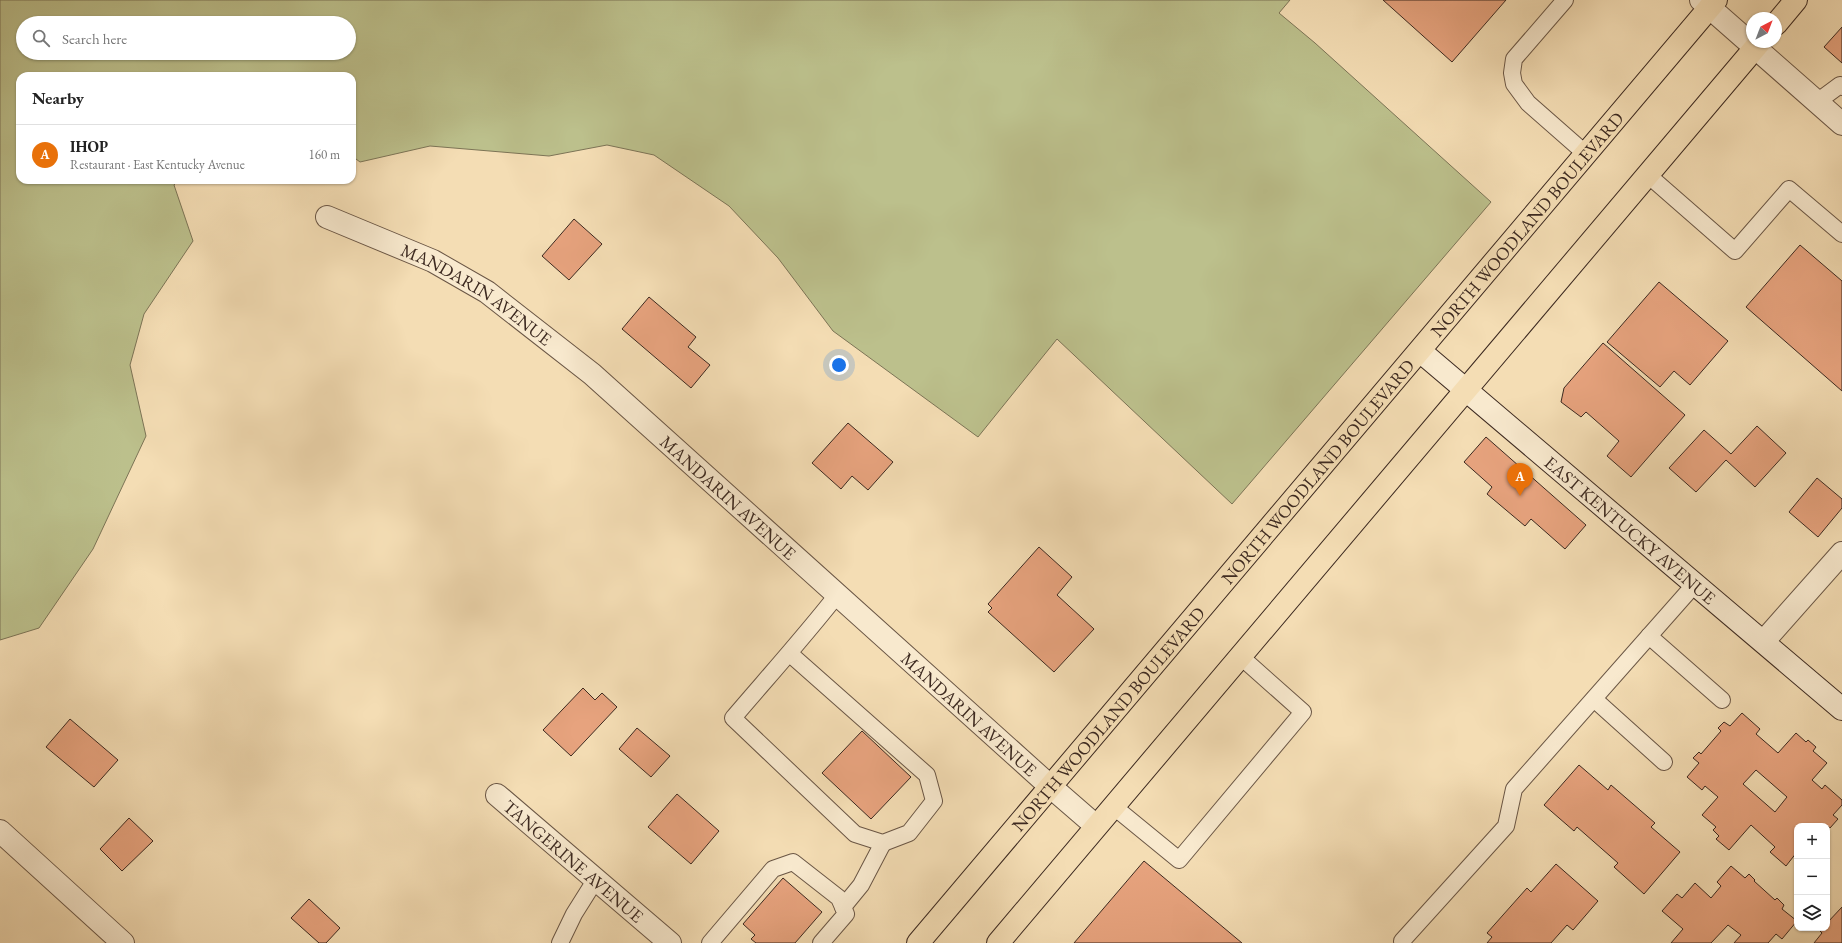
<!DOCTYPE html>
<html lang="en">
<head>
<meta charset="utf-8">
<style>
  body { margin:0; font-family:"EB Garamond",serif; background:#f6f6f6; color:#222 }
  .controls { position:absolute; right:12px; bottom:12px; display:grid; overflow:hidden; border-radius:8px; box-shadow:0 1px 3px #0004 }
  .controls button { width:36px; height:36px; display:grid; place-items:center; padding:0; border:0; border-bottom:1px solid #e0e0e0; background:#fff; color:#222; font:20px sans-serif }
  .compass { position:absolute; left:1746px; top:12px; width:36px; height:36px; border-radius:50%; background:#fff; box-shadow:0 1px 3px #0004; rotate:42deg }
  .you { position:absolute; left:839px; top:365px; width:14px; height:14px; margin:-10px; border:3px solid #fff; border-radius:50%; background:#1a73e8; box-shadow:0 0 0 6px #1a73e833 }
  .badge { display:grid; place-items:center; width:26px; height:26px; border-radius:50%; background:#b45309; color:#fff; font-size:13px; font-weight:700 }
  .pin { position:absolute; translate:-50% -33px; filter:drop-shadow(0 1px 2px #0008) }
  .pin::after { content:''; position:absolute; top:21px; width:14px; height:12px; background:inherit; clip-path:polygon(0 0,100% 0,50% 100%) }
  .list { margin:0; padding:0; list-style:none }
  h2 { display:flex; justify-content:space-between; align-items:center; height:52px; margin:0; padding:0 16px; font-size:17px }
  h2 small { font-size:13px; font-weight:400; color:#767676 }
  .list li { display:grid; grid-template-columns:26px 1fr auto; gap:12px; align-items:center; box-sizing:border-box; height:60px; padding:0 16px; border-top:1px solid #e0e0e0 }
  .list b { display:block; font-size:15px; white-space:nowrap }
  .list p { margin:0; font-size:13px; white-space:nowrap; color:#767676 }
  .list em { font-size:13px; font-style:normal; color:#767676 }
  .icon { flex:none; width:22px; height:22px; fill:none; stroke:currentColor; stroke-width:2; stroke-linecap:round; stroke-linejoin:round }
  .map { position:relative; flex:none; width:1842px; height:943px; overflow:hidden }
  .search { position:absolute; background:#fff; box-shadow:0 1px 3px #0004; left:16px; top:16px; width:340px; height:44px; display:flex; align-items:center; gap:10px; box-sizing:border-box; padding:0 14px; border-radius:22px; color:#767676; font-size:15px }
  .panel { position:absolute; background:#fff; box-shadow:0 1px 3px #0004; left:16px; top:72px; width:340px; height:112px; border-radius:12px }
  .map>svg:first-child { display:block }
  .green { fill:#bcc08c; stroke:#7c7456; fill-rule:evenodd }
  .building { fill:#e7a37e; stroke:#3c2920; fill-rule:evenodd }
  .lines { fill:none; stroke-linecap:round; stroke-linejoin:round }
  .lane-casing { stroke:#6a5645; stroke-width:18 }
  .street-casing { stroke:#6a5645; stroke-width:24 }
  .secondary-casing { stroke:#3c2920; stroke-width:24 }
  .primary-casing { stroke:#3c2920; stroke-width:24 }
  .lane { stroke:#f8e9ce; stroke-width:16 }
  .street { stroke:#f8e9ce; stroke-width:22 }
  .secondary { stroke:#f8e9ce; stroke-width:22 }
  .primary { stroke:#f4ddb4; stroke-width:22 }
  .labels { text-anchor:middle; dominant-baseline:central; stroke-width:3; stroke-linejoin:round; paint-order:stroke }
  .street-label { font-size:18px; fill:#3c2920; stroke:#f8e9ce }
</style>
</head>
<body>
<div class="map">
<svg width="1842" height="943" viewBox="0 0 1842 943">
  <rect width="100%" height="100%" fill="#f4ddb4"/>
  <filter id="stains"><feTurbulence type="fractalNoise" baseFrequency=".005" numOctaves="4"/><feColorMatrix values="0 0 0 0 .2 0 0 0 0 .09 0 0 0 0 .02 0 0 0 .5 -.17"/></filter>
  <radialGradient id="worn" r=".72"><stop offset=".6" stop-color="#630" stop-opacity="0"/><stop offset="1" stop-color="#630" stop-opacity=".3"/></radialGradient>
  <path class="green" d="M0 0H1290L1279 13 1315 43 1491 202 1232 504 1057 339 978 437 833 331 778 258 729 206 654 155 607 145 549 156 430 146 360 162 352 156V76H20V180H178L174 185 193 241 144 314 130 365 146 436 93 549 39 628 0 640ZM23 23H349V53H23Z"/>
  <g class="building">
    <path d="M1383 0H1506L1452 62Z"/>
    <path d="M1842 27V63L1824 47Z"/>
    <path d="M574 219 602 244 569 280 542 256Z"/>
    <path d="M1800 245 1842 281V391L1746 307Z"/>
    <path d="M1659 282 1728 341 1690 385 1674 371 1660 387 1607 342Z"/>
    <path d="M649 297 696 337 688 347 710 365 691 388 622 329Z"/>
    <path d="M1603 343 1685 415 1631 477 1607 456 1619 441 1586 412 1581 417 1561 402 1564 388Z"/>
    <path d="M848 423 893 462 868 490 852 476 841 489 812 463Z"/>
    <path d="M1757 426 1786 453 1755 487 1726 460 1696 492 1669 468 1704 430 1731 454Z"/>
    <path d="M1486 437 1586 525 1565 549 1531 519 1525 526 1487 494 1492 487 1464 462Z"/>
    <path d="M1817 478 1842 499V508L1818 537 1789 512Z"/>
    <path d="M1039 547 1072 577 1057 595 1094 629 1054 672 988 612 992 608 988 604Z"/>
    <path d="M583 688 595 700 602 693 617 707 571 756 543 730Z"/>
    <path d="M1742 713 1760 729 1756 734 1778 753 1796 733 1806 742 1808 740 1816 747 1813 751 1827 763 1812 780 1822 789 1825 785 1842 800V805L1833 815 1838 819 1830 828 1827 826H1797V852L1786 866 1770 852 1775 847 1751 825 1729 850 1716 839 1719 836 1713 830 1716 827 1702 815 1718 797 1705 786 1702 790 1687 777 1699 763 1693 758 1699 752 1701 754 1721 731 1718 728 1724 722 1730 726ZM1756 770 1787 797 1775 812 1743 784Z"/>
    <path d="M70 719 118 760 94 787 46 747Z"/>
    <path d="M637 728 670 756 651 777 619 749Z"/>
    <path d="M862 731 911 777 871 819 822 773Z"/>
    <path d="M1579 765 1608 790 1611 785 1655 823 1651 827 1680 852 1644 894 1614 867 1618 863 1577 827 1574 831 1544 805Z"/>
    <path d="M677 794 719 831 691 864 648 827Z"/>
    <path d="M129 818 153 841 122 871 100 849Z"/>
    <path d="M1144 861 1242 943H1074Z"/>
    <path d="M1556 864 1598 901 1573 930 1567 925 1551 943H1487L1492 937 1487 933 1527 888 1531 892Z"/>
    <path d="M1731 866 1745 878 1749 874 1755 880 1754 881 1775 900 1777 898 1784 905 1782 909 1797 921 1782 939 1776 934 1768 943H1734L1741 935 1728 925 1711 943H1671L1683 929 1662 911 1677 894 1682 898 1695 883 1711 898 1721 886 1717 882Z"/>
    <path d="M783 878 822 912 795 943H756L751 939 755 935 743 924Z"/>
    <path d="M309 899 340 928 326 943H319L291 918Z"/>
    <path d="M1842 907V943H1814L1822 933 1818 929 1827 928V923Z"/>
  </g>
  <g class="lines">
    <g class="lane-casing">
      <g id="lane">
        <path d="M1565 0 1514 59 1512 73 1514 84 1528 103 1586 154"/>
        <path d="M1817 102 1840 85 1842 87"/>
        <path d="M1648 175 1735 251 1789 189 1842 234"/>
        <path d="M1649 636 1722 700"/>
        <path d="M789 653 927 775 934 801 909 833 883 843 855 834 733 718C768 677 804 637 837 595"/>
        <path d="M1594 699 1664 762"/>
        <path d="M1113 806 1179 860 1303 712 1240 656"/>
        <path d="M843 907 861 885 883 843"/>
        <path d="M1402 941 1506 826 1514 789 1695 584"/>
        <path d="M560 943 574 914 596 879"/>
        <path d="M710 943 773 869 793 862 839 898 846 914 821 943"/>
      </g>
    </g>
    <g class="street-casing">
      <g id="street">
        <path d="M1701 0 1842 124"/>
        <path id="s1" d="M327 217 433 261 487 292 592 374 1051 787 1096 826"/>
        <path d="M1764 641 1842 553"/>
        <path id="s2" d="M497 795 670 943"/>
        <path d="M0 831 123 943"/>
      </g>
    </g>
    <g class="secondary-casing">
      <g id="secondary">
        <path id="s3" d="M1420 351 1842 709"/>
      </g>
    </g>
    <g class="primary-casing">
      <g id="primary">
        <path d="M1776 24 1796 0"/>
        <path id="s4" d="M918 943 1716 0"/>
        <path d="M998 943 1760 42"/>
      </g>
    </g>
    <use href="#lane" class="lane"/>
    <use href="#street" class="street"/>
    <use href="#secondary" class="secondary"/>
    <use href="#primary" class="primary"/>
  </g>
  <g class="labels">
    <g class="street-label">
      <text stroke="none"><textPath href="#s4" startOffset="942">NORTH WOODLAND BOULEVARD</textPath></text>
      <text stroke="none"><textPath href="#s1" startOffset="169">MANDARIN AVENUE</textPath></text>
      <text stroke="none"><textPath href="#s4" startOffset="618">NORTH WOODLAND BOULEVARD</textPath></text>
      <text stroke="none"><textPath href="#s1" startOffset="494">MANDARIN AVENUE</textPath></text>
      <text stroke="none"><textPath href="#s3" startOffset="276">EAST KENTUCKY AVENUE</textPath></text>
      <text stroke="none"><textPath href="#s1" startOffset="818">MANDARIN AVENUE</textPath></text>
      <text stroke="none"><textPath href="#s4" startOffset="294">NORTH WOODLAND BOULEVARD</textPath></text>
      <text stroke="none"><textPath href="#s2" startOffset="101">TANGERINE AVENUE</textPath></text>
    </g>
  </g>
  <rect width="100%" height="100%" filter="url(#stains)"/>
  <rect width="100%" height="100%" fill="url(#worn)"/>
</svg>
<div class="controls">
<button>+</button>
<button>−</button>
<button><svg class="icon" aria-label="layers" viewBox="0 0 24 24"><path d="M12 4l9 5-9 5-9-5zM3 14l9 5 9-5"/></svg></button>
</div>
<svg class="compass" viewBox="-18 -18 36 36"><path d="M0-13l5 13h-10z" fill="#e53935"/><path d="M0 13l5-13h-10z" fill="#767676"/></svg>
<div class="you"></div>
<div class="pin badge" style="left:1520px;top:496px;background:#e8710a">A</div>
<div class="search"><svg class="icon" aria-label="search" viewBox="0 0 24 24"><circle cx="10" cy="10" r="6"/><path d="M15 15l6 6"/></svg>Search here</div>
<section class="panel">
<h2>Nearby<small></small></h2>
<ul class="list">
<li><span class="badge" style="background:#e8710a">A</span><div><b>IHOP</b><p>Restaurant · East Kentucky Avenue</p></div><em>160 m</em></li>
</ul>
</section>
</div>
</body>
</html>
